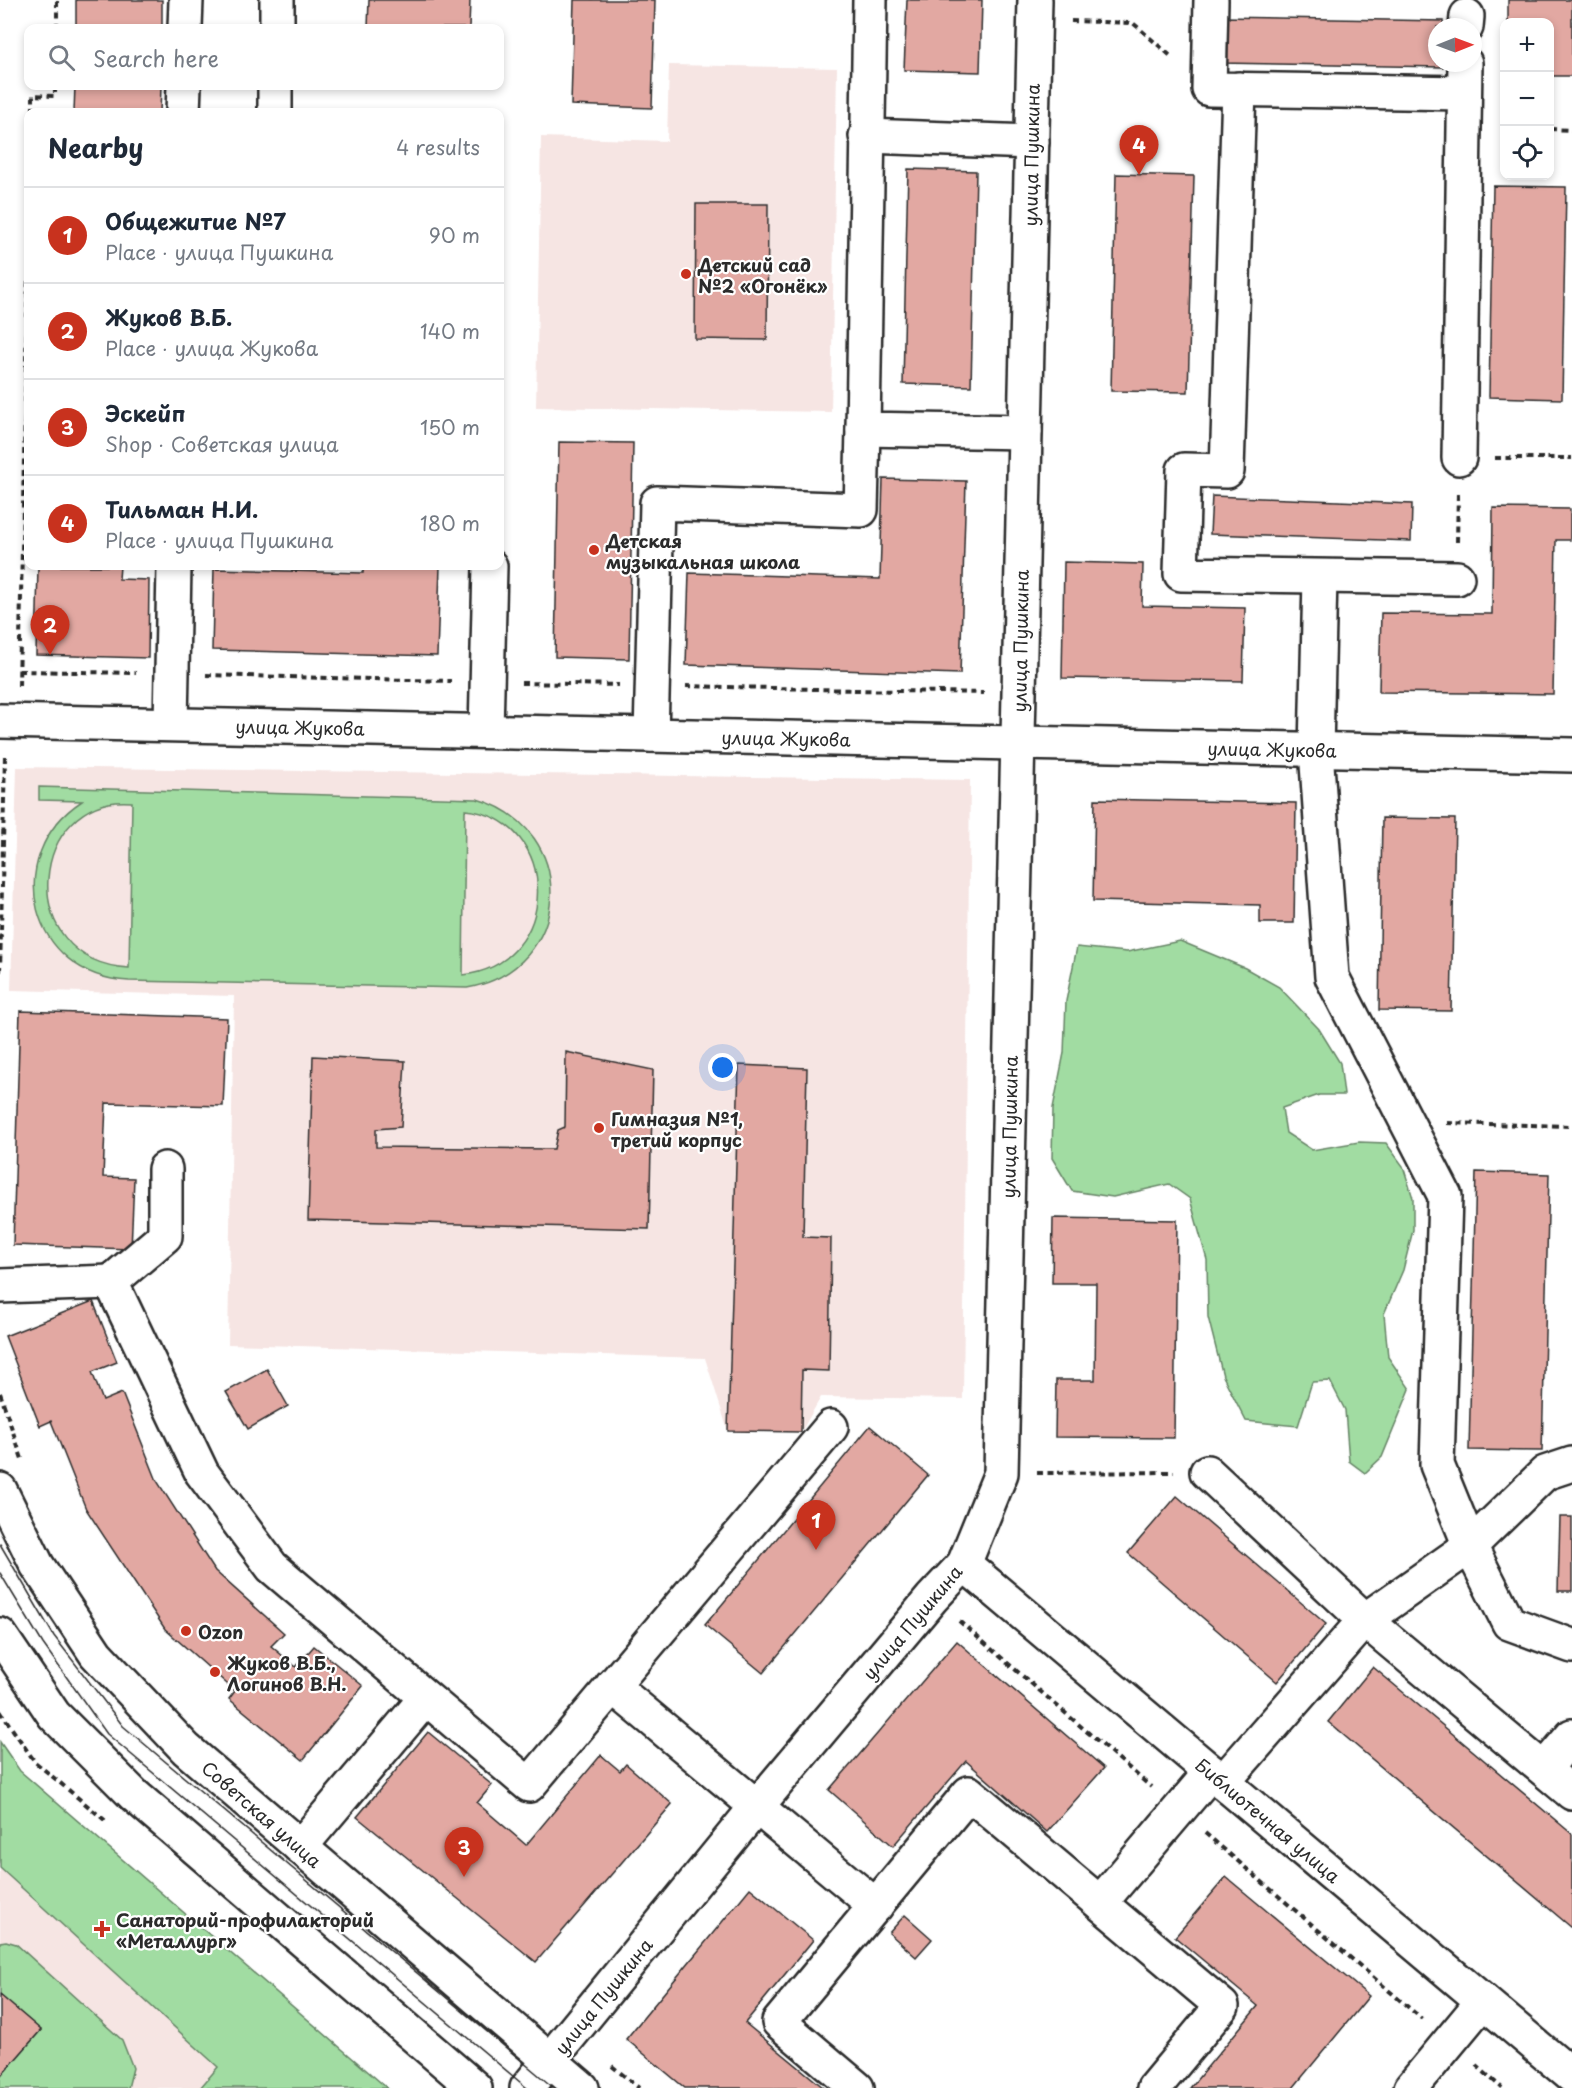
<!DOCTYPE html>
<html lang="en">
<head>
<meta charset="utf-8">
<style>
  body { margin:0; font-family:"Playpen Sans",sans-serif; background:#f6f6f7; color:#1f2937 }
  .controls { position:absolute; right:18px; top:18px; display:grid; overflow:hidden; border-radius:12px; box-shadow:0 3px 9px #0003 }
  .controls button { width:54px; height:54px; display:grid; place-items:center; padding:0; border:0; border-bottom:2px solid #e0e1e3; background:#fff; color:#1f2937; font:30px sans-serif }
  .compass { position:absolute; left:1428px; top:18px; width:54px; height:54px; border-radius:50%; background:#fff; box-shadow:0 3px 9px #0003; rotate:89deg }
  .you { position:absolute; left:723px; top:1068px; width:21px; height:21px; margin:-15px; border:4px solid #fff; border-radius:50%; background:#1a73e8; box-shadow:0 0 0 9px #1a73e833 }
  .badge { display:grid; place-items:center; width:39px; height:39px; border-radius:50%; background:#c8321e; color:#fff; font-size:20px; font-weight:700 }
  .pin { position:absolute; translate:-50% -50px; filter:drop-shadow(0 2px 3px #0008) }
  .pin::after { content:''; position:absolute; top:32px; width:21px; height:18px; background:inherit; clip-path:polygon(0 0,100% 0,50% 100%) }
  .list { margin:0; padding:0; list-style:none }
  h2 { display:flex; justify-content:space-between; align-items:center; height:78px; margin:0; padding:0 24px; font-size:26px }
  h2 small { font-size:20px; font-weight:400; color:#747a83 }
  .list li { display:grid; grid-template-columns:39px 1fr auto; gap:18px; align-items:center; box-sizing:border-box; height:96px; padding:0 24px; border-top:2px solid #e0e1e3 }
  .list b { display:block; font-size:22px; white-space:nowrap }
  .list p { margin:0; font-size:20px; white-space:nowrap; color:#747a83 }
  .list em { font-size:20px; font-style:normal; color:#747a83 }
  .icon { flex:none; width:33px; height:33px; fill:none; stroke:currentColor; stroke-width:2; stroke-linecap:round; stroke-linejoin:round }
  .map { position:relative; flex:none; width:1572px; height:2088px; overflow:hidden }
  .search { position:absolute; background:#fff; box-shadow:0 3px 9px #0003; left:24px; top:24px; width:480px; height:66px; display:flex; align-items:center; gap:15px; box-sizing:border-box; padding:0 21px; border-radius:12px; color:#747a83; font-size:22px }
  .panel { position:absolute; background:#fff; box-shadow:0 3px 9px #0003; left:24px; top:108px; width:480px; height:462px; border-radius:12px }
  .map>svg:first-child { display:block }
  .built { fill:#f6e5e3 }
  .green { fill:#a1dca2; stroke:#668466; stroke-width:1.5; fill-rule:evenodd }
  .building { fill:#e2a8a2; stroke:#2b2b2b; stroke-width:1.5 }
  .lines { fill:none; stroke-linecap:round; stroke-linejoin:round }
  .minor-casing { stroke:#2b2b2b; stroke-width:38 }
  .major-casing { stroke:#2b2b2b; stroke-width:38 }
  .path { stroke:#2b2b2b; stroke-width:4; stroke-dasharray:6 4.5; stroke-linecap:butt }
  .minor { stroke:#fff; stroke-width:33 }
  .major { stroke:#fff; stroke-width:33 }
  .tram { stroke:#2b2b2b; stroke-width:1.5 }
  .poi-dot { fill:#c8321e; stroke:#fff; stroke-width:2 }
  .labels { text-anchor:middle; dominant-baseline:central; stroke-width:4.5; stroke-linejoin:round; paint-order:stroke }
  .street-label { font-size:18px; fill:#2b2b2b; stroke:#fff }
  .poi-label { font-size:18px; font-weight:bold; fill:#2b2b2b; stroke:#fff; text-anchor:start }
</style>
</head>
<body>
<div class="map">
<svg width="1572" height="2088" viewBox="0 0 1572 2088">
  <rect width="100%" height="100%" fill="#fff"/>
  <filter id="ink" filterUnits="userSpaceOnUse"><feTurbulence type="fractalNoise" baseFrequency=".0167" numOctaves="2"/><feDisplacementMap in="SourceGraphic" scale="12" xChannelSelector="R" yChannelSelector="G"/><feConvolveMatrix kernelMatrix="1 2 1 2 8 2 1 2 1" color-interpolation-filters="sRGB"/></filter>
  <g filter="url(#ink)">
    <g class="built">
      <path d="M669 65 837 68 831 412 536 407 541 137 667 141Z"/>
      <path d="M17 767 970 780 963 1399 821 1397 801 1432 728 1431 705 1358 228 1344 234 996 11 990Z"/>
      <path d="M0 1742 20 1771 387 2088H0Z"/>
    </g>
    <g class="green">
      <path d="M39 787 477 799C581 829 573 969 467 988L129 981C29 976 0 855 82 801L39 800ZM132 802 129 968C11 961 30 793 132 802ZM465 810C562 819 562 964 463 975Z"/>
      <path d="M1180 941 1245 968 1279 987 1319 1029 1340 1063 1344 1095H1319L1282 1108 1286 1133 1312 1150 1359 1142 1386 1143 1403 1166 1413 1198V1230L1403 1270 1384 1314 1388 1357 1410 1389 1382 1457 1365 1473 1349 1461 1345 1410 1330 1381 1312 1382 1298 1426 1246 1421 1223 1376 1208 1317 1207 1260 1190 1199 1169 1184 1113 1197 1072 1191 1052 1158 1053 1108 1064 1053 1066 1001 1077 947 1127 952Z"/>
      <path d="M0 1742 20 1771 387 2088H200L218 2067 0 1868Z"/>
      <path d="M6 1941 16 1944 122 2040 133 2068 128 2088H0V2077L41 2030 0 1995V1942Z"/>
    </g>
    <g class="building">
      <rect x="76" y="0" width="86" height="28"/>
      <path d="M369 0H470L469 28H368Z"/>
      <path d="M574 0H655L652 108 571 105Z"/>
      <path d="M907 0H982L980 72 904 70Z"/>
      <path d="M1508 0H1572V76H1550V22H1508Z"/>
      <path d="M1221 17 1443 21V27H1437V63H1443V67L1220 63Z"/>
      <path d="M75 86H161L160 112H74Z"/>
      <path d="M908 169 976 171 971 386 903 384Z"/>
      <path d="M1116 174 1194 176 1188 392 1111 391Z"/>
      <path d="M1493 186 1566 187 1562 399 1489 397Z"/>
      <path d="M696 204H768L767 340 695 339Z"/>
      <path d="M559 442 633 443 629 659 555 657Z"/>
      <path d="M883 479 966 481 960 674 686 665 689 573 880 579Z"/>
      <path d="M1212 496 1412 504 1411 541 1210 534Z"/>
      <path d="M1493 508 1570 509V540H1556L1553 694 1379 692 1381 613 1492 614Z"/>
      <path d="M1064 562 1143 564 1142 606 1245 608 1243 681 1062 678Z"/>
      <path d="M38 566H120L119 579 149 580 148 658 36 655Z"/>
      <path d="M363 566H440L437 656 212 650 214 569 363 573Z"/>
      <path d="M1095 799 1296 803 1294 923H1260V905L1093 901Z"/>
      <path d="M1382 818 1455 819 1451 1011 1379 1010Z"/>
      <path d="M20 1011 227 1018 223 1106 106 1103 103 1177 134 1178 131 1249 13 1245Z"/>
      <path d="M566 1052 653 1070 649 1229 308 1220 313 1056 405 1061 401 1127 376 1129V1147L554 1149 558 1130 565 1127Z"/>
      <path d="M739 1065 807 1068 803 1237 831 1238 829 1371 802 1370 801 1432 728 1431Z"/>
      <path d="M1476 1172 1549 1174 1542 1451 1469 1450Z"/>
      <path d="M1053 1218 1177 1220 1174 1438 1055 1437 1056 1380H1095L1096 1283H1052Z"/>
      <path d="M93 1301 117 1362 92 1372 103 1401 122 1393 157 1481 215 1571 284 1633 271 1646 296 1667 314 1646 363 1686 303 1760 229 1699 235 1691 165 1629 86 1509 51 1421 40 1426 5 1336Z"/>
      <path d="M267 1369 288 1406 248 1429 226 1392Z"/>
      <path d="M870 1426 928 1475 763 1673 705 1625Z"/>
      <path d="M1177 1496 1326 1624 1277 1682 1128 1553Z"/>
      <path d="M1560 1517H1572V1591H1558Z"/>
      <path d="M957 1641 1104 1768 1047 1832 966 1761 893 1846 829 1790Z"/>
      <path d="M1373 1667 1572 1834V1928L1328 1722Z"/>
      <path d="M428 1732 492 1785 477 1803 526 1845 601 1755 620 1771 626 1764 672 1804 536 1962 357 1817Z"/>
      <path d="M1226 1877 1369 1996 1293 2088H1190L1258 2006 1175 1937Z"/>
      <path d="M750 1888 813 1940 745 2023 824 2088H685L626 2039Z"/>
      <path d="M905 1915 932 1939 916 1957 889 1933Z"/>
      <path d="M0 1995 41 2030 0 2077Z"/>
    </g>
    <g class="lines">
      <g class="minor-casing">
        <g id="minor">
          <path d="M870 0 863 429 1025 432"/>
          <path d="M1211 0 1209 89 1464 93"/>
          <path d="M1466 27 1467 16"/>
          <path d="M185 28 186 0"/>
          <path d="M277 28V0"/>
          <path d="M1239 89 1227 471 1184 470 1181 574 1457 578"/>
          <path d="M183 112 184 86"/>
          <path d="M275 112V86"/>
          <path d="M866 136 1032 142"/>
          <path d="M1459 458 1465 63"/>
          <path d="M1320 577 1316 750 1332 977 1445 1196 1437 1465 1470 1546 1509 1623 1572 1646"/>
          <path d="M0 721 1572 755"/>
          <path d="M171 724 174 566"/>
          <path d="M486 731 490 566"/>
          <path d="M651 735 657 503 861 510 863 429"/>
          <path d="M165 1169V1236L111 1282 202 1473 272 1567 529 1785 831 1427"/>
          <path d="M0 1286 111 1282"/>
          <path d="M1207 1472 1365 1620 1572 1793"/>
          <path d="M964 1564 1572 2076"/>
          <path d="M612 1686 876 1906"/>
          <path d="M1544 1769 1572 1736"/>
          <path d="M1223 1782 1365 1620 1470 1546 1545 1473 1572 1464"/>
          <path d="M300 1847 425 1699"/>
          <path d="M1100 1903 1211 1772"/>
          <path d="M527 2088 758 1805 932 1598 964 1564 1001 1473 1035 0"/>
          <path d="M857 2088 779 2022 969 1793 1222 2006 1154 2088"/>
          <path d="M1411 2088 1483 2001"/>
        </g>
      </g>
      <g class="major-casing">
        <g id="major">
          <path d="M0 1490 37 1565 96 1654 186 1749 582 2088"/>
          <path d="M0 1635 54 1715 134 1795 475 2088"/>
        </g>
      </g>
      <g class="path">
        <path d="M1071 21 1133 23 1173 58"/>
        <path d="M57 28V0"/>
        <path d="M33 112V95L55 96V86"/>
        <path d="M1550 129 1572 130"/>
        <path d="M1495 458H1572"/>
        <path d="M1457 542 1458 492"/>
        <path d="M19 671 136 673"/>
        <path d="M206 675 451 681"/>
        <path d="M521 683 619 685"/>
        <path d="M19 686 28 278"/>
        <path d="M686 686 984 693"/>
        <path d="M0 972 5 756"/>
        <path d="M1447 1123 1572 1126"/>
        <path d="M0 1393 23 1462"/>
        <path d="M1037 1473 1174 1472"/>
        <path d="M959 1621 1151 1787"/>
        <path d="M0 1711 35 1762 107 1822"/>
        <path d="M1205 1833 1422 2019"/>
        <path d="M1476 2065 1502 2088"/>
        <path d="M612 2066 639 2088"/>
      </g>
      <use href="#minor" class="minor"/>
      <use href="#major" class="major"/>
      <g class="tram">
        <path d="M0 1544 54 1636 123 1726 554 2088"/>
        <path d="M0 1573 43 1644 107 1734 527 2088"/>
      </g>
    </g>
  </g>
  <g class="poi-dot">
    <circle cx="686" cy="274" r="6"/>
    <circle cx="594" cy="550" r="6"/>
    <circle cx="599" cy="1128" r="6"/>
    <circle cx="186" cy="1631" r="6"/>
    <circle cx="215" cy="1672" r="6"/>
    <path d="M99 1920h6v6h6v6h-6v6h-6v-6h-6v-6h6z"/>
  </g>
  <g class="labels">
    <g class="street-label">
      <text transform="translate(1031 155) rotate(-89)">улица Пушкина</text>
      <text transform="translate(1020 641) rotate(-89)">улица Пушкина</text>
      <text transform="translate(300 727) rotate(1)">улица Жукова</text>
      <text transform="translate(786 738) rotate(1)">улица Жукова</text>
      <text transform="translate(1272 749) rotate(1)">улица Жукова</text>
      <text transform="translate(1009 1127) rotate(-89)">улица Пушкина</text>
      <text transform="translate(912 1622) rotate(-50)">улица Пушкина</text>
      <text transform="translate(262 1814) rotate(41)">Советская улица</text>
      <text transform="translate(1268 1820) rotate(40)">Библиотечная улица</text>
      <text transform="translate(603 1996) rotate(-51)">улица Пушкина</text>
    </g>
    <g class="poi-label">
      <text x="698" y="264">Детский сад<tspan x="698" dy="21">№2 «Огонёк»</tspan></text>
      <text x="606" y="540">Детская<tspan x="606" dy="21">музыкальная школа</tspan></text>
      <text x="611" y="1118">Гимназия №1,<tspan x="611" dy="21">третий корпус</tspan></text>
      <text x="198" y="1631">Ozon</text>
      <text x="227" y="1662">Жуков В.Б.,<tspan x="227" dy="21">Логинов В.Н.</tspan></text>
      <text x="116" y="1919">Санаторий-профилакторий<tspan x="116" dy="21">«Металлург»</tspan></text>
    </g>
  </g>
</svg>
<div class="controls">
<button>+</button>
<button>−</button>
<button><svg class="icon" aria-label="locate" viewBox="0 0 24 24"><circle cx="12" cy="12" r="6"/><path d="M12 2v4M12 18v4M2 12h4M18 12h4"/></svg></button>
</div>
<svg class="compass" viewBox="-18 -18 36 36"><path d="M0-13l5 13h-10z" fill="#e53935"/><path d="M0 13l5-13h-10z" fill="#747a83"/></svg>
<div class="you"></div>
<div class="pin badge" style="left:816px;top:1550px">1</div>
<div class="pin badge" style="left:50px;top:655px">2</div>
<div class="pin badge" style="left:464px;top:1877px">3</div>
<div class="pin badge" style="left:1139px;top:175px">4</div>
<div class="search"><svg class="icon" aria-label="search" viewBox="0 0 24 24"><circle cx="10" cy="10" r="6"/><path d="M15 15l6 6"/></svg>Search here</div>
<section class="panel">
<h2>Nearby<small>4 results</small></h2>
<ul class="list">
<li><span class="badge">1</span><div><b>Общежитие №7</b><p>Place · улица Пушкина</p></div><em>90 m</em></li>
<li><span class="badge">2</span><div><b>Жуков В.Б.</b><p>Place · улица Жукова</p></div><em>140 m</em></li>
<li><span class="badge">3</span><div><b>Эскейп</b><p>Shop · Советская улица</p></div><em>150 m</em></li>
<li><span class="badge">4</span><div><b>Тильман Н.И.</b><p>Place · улица Пушкина</p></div><em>180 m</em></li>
</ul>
</section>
</div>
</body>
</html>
